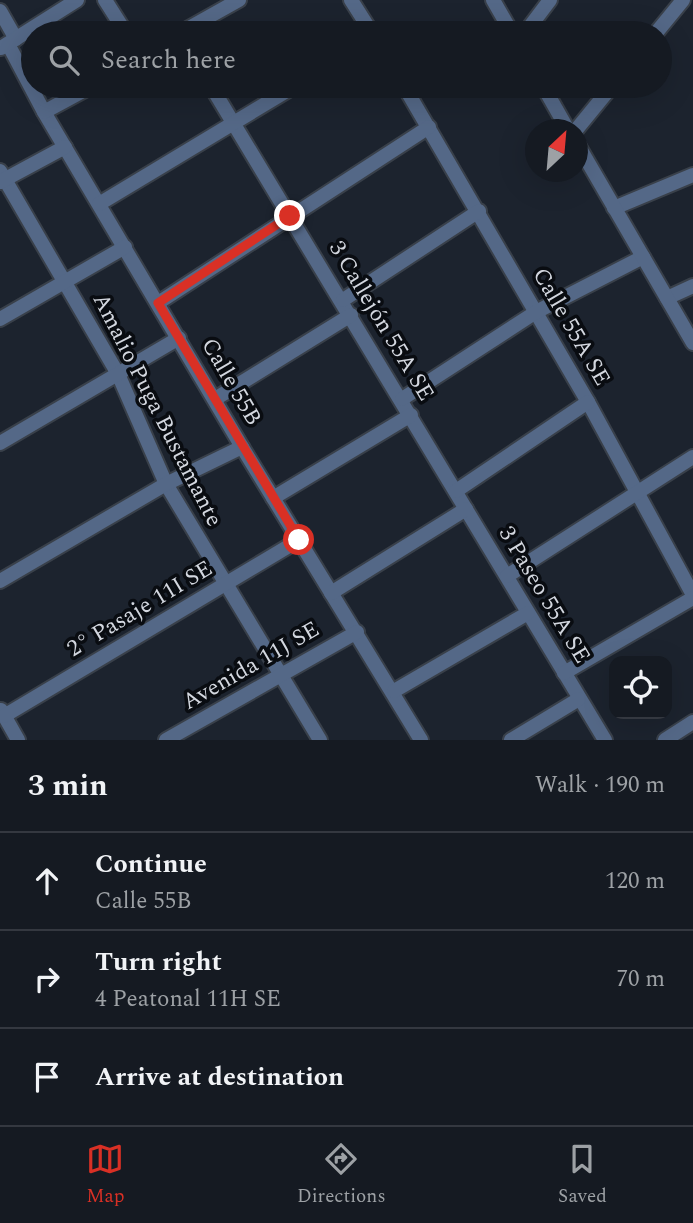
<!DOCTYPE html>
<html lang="en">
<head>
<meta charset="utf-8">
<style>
  body { margin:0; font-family:Spectral,serif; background:#1e232a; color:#f1f3f6 }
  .controls { position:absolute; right:21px; bottom:21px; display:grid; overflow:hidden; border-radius:14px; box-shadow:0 7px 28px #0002 }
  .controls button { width:63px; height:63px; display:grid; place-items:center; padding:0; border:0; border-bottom:2px solid #343840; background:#151a22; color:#f1f3f6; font:35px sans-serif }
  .compass { position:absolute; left:525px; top:119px; width:63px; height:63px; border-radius:50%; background:#151a22; box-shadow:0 7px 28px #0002; rotate:26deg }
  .stop { position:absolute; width:21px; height:21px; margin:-16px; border:5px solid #d93025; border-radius:50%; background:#fff }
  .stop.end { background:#d93025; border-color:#fff; box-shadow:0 2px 7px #0008 }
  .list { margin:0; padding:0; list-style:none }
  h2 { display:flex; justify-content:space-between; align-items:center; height:91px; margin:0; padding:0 28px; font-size:30px }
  h2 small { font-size:23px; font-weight:400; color:#9da1a5 }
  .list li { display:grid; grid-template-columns:46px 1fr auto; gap:21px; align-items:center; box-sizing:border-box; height:98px; padding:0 28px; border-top:2px solid #343840 }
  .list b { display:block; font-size:26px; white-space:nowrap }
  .list p { margin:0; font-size:23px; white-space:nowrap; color:#9da1a5 }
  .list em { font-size:23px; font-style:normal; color:#9da1a5 }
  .icon { flex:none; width:38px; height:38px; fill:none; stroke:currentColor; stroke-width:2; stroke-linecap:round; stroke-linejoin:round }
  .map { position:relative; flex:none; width:693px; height:740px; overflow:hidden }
  .search { position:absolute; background:#151a22; box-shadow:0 7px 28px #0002; left:21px; right:21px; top:21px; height:77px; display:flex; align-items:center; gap:18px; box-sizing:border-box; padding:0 24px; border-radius:38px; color:#9da1a5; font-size:26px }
  .sheet { height:385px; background:#151a22 }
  nav { display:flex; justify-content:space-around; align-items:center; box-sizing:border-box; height:98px; border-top:2px solid #343840; background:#151a22; font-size:19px; color:#9da1a5 }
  nav a { display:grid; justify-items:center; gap:4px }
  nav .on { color:#d93025 }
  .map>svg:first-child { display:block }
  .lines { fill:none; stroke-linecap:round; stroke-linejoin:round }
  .minor-casing { stroke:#39404a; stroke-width:18 }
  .tertiary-casing { stroke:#39404a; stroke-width:18 }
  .minor { stroke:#546887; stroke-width:14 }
  .tertiary { stroke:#546887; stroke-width:14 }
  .route { stroke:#d93025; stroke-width:9 }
  .labels { text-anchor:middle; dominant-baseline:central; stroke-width:7; stroke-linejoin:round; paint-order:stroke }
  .street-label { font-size:23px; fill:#d3d7df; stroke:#090c11 }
</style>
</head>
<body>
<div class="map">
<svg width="693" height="740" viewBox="0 0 693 740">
  <rect width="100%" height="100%" fill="#1c232e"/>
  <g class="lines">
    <g class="minor-casing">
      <g id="minor">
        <path d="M105 0 126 33"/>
        <path d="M351 0 372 33"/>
        <path d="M0 11 16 39"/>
        <path d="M180 33 239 0"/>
        <path d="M525 33 550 0"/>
        <path d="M656 33 683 0"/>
        <path d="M8 44 44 112 242 447 421 740"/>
        <path d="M1 48 77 0"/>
        <path d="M211 86 605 740"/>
        <path d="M404 86 588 402 693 595"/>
        <path d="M44 112 92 86"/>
        <path d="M576 130 612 86"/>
        <path d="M0 171 118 374 166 484 320 740"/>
        <path d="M0 182 65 147"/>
        <path d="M99 204 295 86"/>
        <path d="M614 208 693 175"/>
        <path d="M667 298 693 286"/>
        <path d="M343 300 479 211"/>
        <path d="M158 303 429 127"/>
        <path d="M0 319 125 247"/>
        <path d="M215 399 351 315"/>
        <path d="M402 399 536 312 643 257"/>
        <path d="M0 443 179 338"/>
        <path d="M456 491 588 402"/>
        <path d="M273 498 411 415"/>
        <path d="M507 576 693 457"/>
        <path d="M0 581 166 484 242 447"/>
        <path d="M331 593 466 509"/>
        <path d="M564 673 693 598"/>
        <path d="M394 691 528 613"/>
        <path d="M1 710 18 740"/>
        <path d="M4 716 299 540"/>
        <path d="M166 740 357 632"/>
        <path d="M511 740 579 699"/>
        <path d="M665 740 693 722"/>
      </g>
    </g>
    <g class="tertiary-casing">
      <g id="tertiary">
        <path d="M493 0 512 33"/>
        <path d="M543 86 568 130"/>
        <path d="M578 145 693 343"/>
      </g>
    </g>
    <use href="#minor" class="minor"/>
    <use href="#tertiary" class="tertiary"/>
  </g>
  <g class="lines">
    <path class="route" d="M290 216 158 303 299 540"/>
  </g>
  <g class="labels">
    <g class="street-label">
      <text transform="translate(381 321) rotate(59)">3 Callejón 55A SE</text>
      <text transform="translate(571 327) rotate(60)">Calle 55A SE</text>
      <text transform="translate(231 382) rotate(60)">Calle 55B</text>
      <text transform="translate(157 410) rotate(63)">Amalio Puga Bustamante</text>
      <text transform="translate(544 595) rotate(59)">3 Paseo 55A SE</text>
      <text transform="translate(140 609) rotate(-31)">2° Pasaje 11I SE</text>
      <text transform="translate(251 666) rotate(-30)">Avenida 11J SE</text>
    </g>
  </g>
</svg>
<div class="controls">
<button><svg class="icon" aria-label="locate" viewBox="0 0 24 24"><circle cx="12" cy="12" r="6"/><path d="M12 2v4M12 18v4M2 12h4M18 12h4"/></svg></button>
</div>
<svg class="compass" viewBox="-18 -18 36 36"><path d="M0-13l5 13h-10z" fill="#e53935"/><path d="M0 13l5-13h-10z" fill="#9da1a5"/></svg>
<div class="stop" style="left:299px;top:540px"></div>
<div class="stop end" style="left:290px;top:216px"></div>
<div class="search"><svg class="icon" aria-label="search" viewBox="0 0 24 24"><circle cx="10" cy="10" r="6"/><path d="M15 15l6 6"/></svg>Search here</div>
</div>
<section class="sheet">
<h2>3 min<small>Walk · 190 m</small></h2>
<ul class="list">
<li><svg class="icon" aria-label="ahead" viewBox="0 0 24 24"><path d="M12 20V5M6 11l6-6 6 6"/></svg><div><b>Continue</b><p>Calle 55B</p></div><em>120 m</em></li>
<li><svg class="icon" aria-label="right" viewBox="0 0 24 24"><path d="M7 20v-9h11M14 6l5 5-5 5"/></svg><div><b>Turn right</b><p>4 Peatonal 11H SE</p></div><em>70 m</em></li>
<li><svg class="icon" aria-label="arrive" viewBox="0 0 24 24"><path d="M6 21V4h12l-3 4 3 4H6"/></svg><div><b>Arrive at destination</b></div></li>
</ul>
</section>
<nav>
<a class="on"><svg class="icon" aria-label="map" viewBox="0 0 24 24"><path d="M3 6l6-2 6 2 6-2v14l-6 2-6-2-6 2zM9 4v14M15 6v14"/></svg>Map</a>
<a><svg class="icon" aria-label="directions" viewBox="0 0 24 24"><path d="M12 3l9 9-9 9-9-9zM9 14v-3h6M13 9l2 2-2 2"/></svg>Directions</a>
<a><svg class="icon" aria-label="saved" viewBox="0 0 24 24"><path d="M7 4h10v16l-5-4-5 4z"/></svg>Saved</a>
</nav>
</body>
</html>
